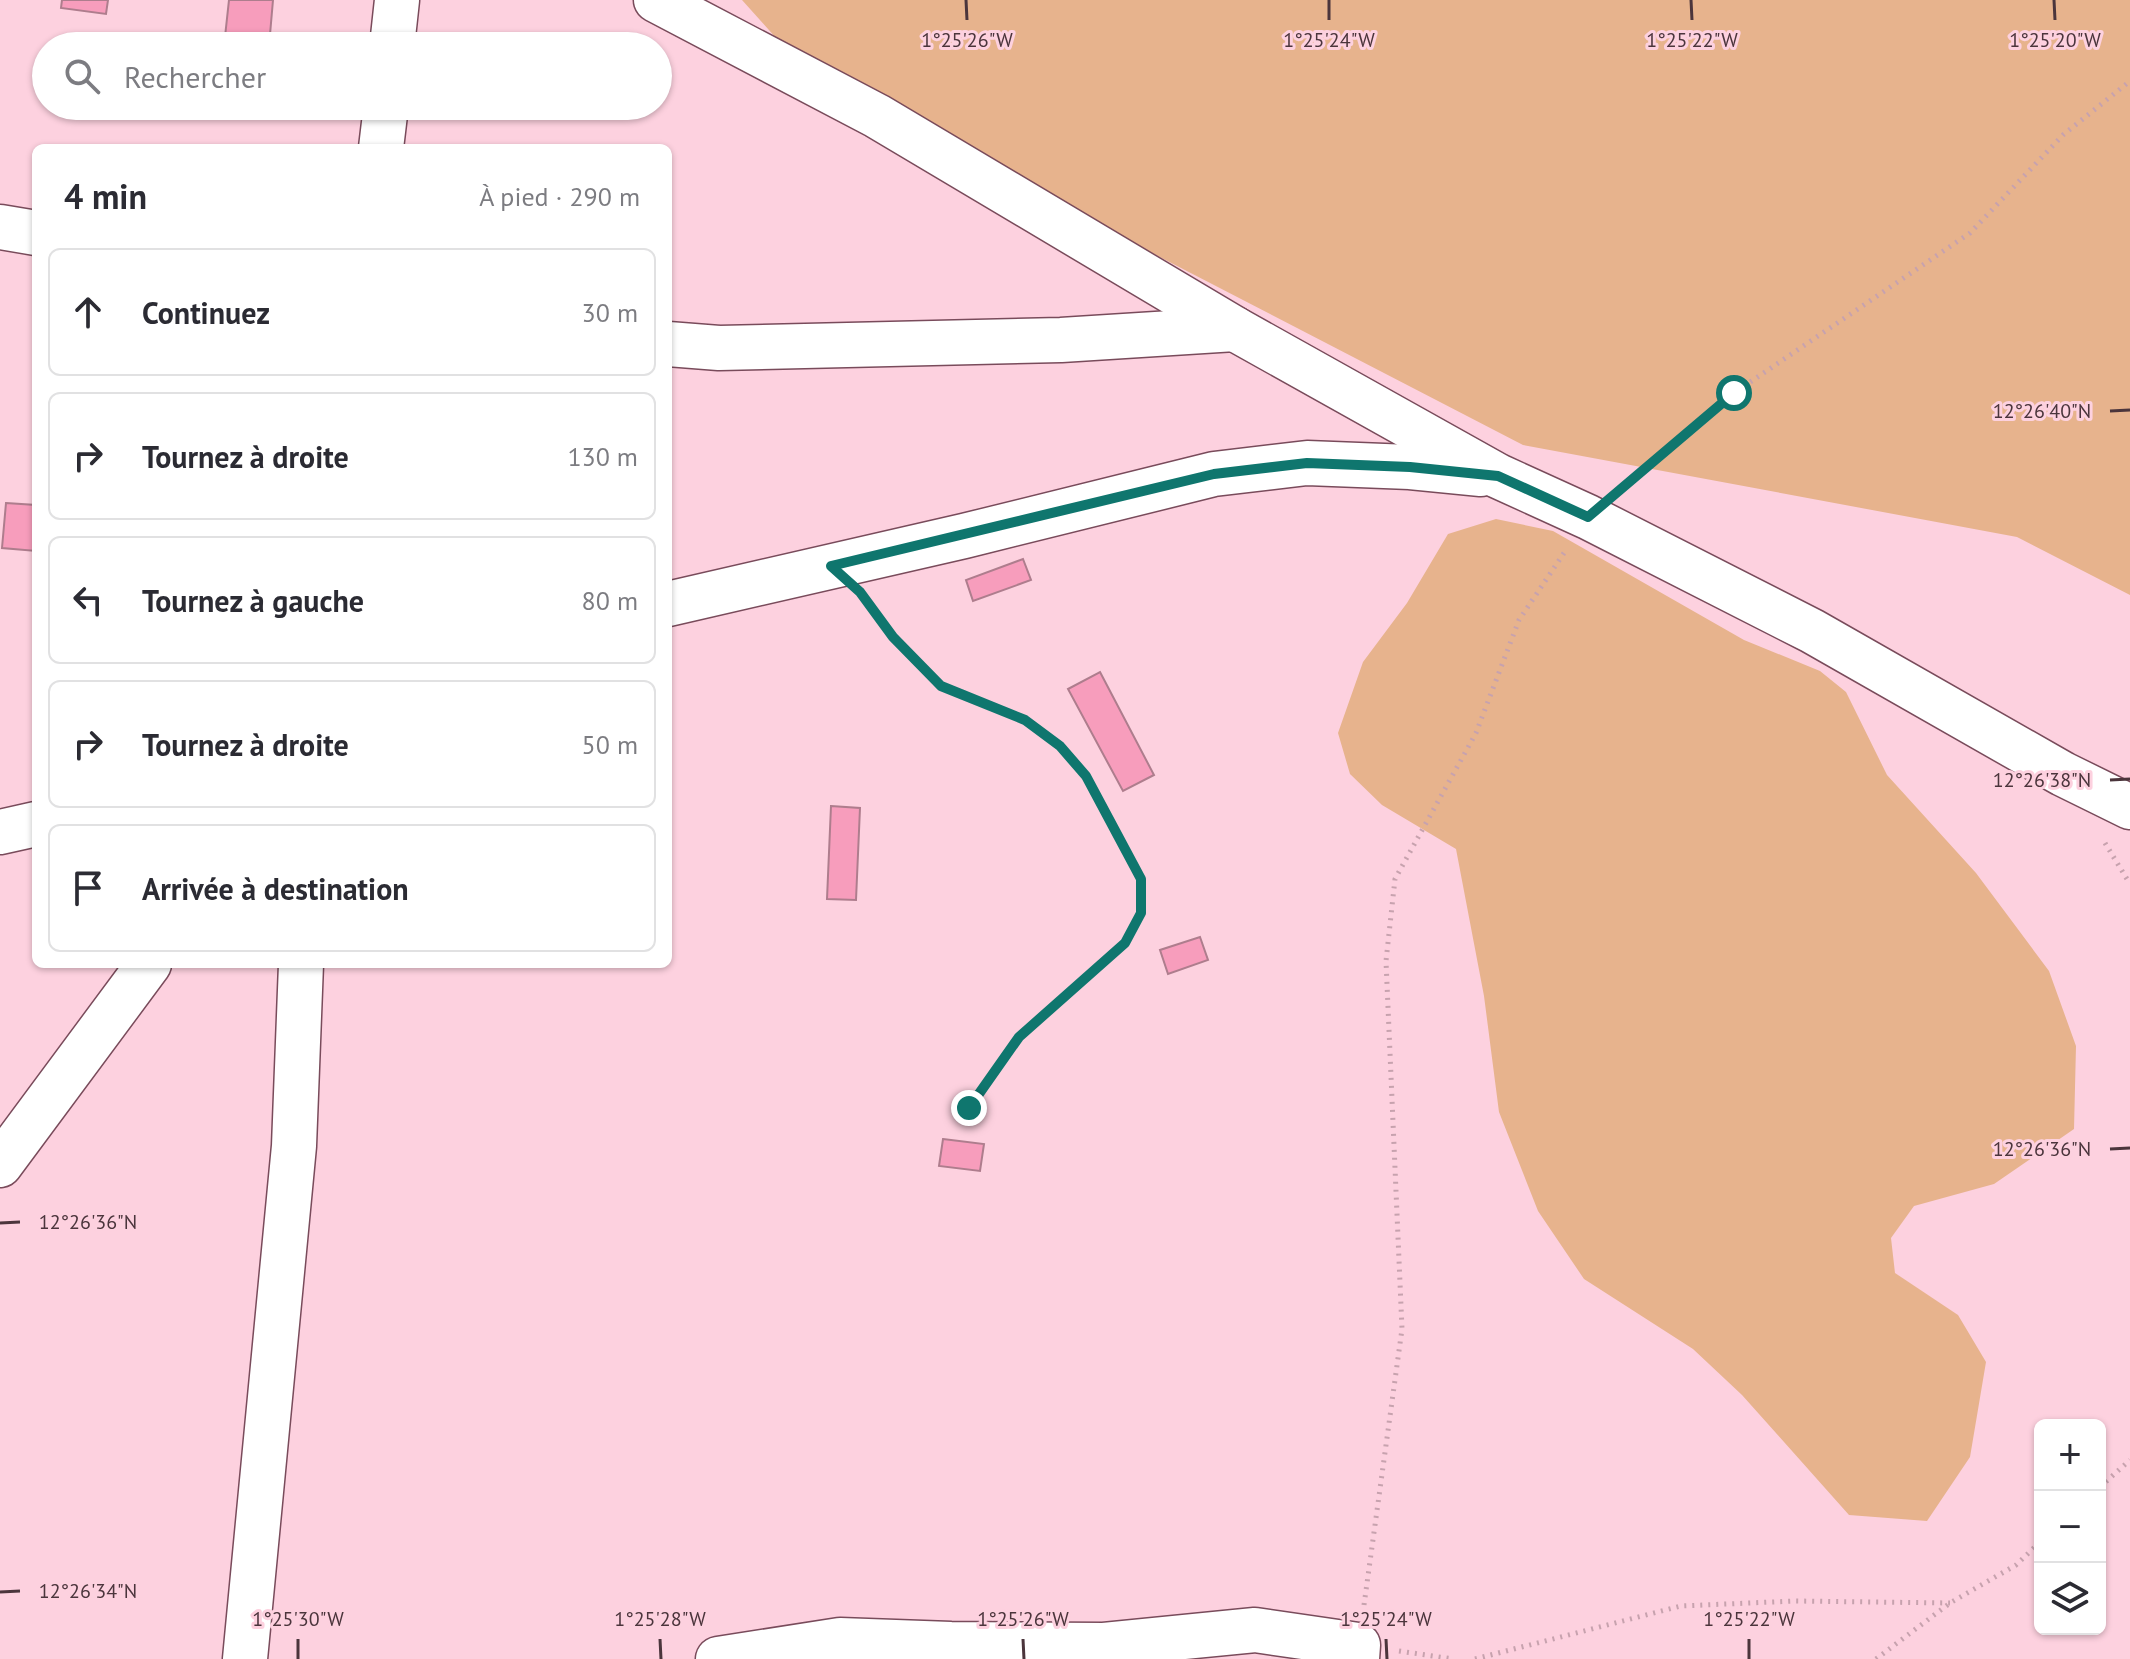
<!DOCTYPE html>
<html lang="fr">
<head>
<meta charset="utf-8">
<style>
  body { margin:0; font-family:"PT Sans",sans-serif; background:#f2f2f3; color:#2b2b33 }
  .controls { position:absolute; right:24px; bottom:24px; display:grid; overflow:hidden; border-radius:12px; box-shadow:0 2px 6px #0004 }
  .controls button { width:72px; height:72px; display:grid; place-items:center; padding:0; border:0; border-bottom:2px solid #e1e1e2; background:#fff; color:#2b2b33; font:40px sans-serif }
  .stop { position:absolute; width:24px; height:24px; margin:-18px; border:6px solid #0f766e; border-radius:50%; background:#fff }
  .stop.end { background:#0f766e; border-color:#fff; box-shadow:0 2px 8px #0008 }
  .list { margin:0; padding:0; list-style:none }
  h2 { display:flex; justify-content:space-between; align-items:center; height:104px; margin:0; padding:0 32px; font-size:34px }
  h2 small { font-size:26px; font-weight:400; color:#7c7c81 }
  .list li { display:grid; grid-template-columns:52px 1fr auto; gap:24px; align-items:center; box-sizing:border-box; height:128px; margin:0 16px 16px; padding:0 16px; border:2px solid #e1e1e2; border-radius:12px }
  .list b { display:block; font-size:30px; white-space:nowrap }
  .list em { font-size:26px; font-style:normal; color:#7c7c81 }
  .icon { flex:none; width:44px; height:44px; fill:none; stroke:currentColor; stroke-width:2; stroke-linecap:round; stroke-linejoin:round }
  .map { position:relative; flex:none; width:2130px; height:1659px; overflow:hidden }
  .search { position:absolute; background:#fff; box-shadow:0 2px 6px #0004; left:32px; top:32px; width:640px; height:88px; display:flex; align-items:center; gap:20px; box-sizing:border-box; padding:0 28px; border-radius:44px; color:#7c7c81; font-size:30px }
  .panel { position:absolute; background:#fff; box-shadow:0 2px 6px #0004; left:32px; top:144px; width:640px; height:824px; border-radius:12px }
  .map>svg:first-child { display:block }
  .green { fill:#e7b38d }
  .building { fill:#f79dbc; stroke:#ae7d8d; stroke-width:2 }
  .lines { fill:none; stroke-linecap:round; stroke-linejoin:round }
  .minor-casing { stroke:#794b5b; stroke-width:47 }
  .path { stroke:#c7a2ae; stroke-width:5; stroke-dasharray:2 6; stroke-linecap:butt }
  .minor { stroke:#fff; stroke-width:44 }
  .route { stroke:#0f766e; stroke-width:10 }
  .ticks { fill:none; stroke:#4b353c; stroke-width:3 }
  .ticks-label { font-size:20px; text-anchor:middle; fill:#4b353c; stroke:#fdd1df; stroke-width:6; stroke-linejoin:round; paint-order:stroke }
</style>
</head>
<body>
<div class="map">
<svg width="2130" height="1659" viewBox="0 0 2130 1659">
  <rect width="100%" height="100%" fill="#fdd1df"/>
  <g class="green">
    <path d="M742 0H2130V595L2017 537 1523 445 810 76Z"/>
    <path d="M1496 519 1553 531 1744 640 1820 671 1846 692 1887 775 1976 873 2049 971 2076 1046 2074 1129 1994 1184 1914 1206 1891 1238 1895 1273 1958 1315 1986 1362 1970 1457 1927 1521 1849 1515 1742 1395 1693 1349 1584 1279 1538 1211 1499 1112 1484 996 1456 849 1382 805 1350 774 1338 733 1363 662 1407 603 1448 534Z"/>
  </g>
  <g class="building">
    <path d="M62 0H108L106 14 61 8Z"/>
    <path d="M229 0H273L269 46H224Z"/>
    <path d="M6 503 36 505V551L2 548Z"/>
    <path d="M1023 559 1031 580 973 601 966 580Z"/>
    <path d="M1100 672 1154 775 1123 791 1068 689Z"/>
    <path d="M831 806 860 808 856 900 827 899Z"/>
    <path d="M1200 937 1208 960 1168 974 1160 950Z"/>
    <path d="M943 1139 984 1144 980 1171 939 1166Z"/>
  </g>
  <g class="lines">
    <g class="minor-casing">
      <g id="minor">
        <path d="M656 0 877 116 1235 329 1498 476 1588 517 1812 631 2063 774 2130 807"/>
        <path d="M392 46 397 0"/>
        <path d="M381 148 386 106"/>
        <path d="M0 227 36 233"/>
        <path d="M668 344 719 348 1061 340 1235 329"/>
        <path d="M668 604 964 536 1214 474 1307 463 1410 467 1481 474"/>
        <path d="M0 832 36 824"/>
        <path d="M0 1165 149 964"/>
        <path d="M245 1659 294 1146 301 964"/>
        <path d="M718 1659 840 1640 951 1644 1104 1645 1255 1630 1358 1645 1357 1659"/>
      </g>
    </g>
    <g class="path">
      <path d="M1621 489 1734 393 1970 233 2063 135 2130 81"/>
      <path d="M866 600 893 637 941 686 1025 720 1060 746 1086 776 1141 879V913L1125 943 1019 1037 969 1108"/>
      <path d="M2105 843 2130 884"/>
      <path d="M2100 1487 2130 1460"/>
      <path d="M1364 1605 1402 1329 1386 961 1395 879 1476 733 1519 620 1564 553"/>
      <path d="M1399 1651 1453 1659"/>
      <path d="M1475 1659 1681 1606 1795 1601 1950 1603"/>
      <path d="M1876 1659 1950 1603 2016 1565 2040 1542"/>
    </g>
    <use href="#minor" class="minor"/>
  </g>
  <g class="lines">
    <path class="route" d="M969 1108 1019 1037 1125 943 1141 913V879L1086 776 1060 746 1025 720 941 686 893 637 860 592 831 566 1214 474 1307 463 1410 467 1498 476 1588 517 1734 393"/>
  </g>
  <path class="ticks" d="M966 0 967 20M1329 0V20M1691 0 1692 20M2054 0 2055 20M2110 411 2130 410M2110 780 2130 779M2110 1149 2130 1148M0 1223 20 1222M0 1592 20 1591M298 1639V1659M660 1639 661 1659M1023 1639 1024 1659M1386 1639 1387 1659M1749 1639V1659"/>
  <g class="ticks-label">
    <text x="967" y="47">1°25'26"W</text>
    <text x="1329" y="47">1°25'24"W</text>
    <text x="1692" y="47">1°25'22"W</text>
    <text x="2055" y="47">1°25'20"W</text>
    <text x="2042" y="418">12°26'40"N</text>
    <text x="2042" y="787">12°26'38"N</text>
    <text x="2042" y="1156">12°26'36"N</text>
    <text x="88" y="1229">12°26'36"N</text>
    <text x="88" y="1598">12°26'34"N</text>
    <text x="298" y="1626">1°25'30"W</text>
    <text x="660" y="1626">1°25'28"W</text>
    <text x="1023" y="1626">1°25'26"W</text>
    <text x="1386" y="1626">1°25'24"W</text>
    <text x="1749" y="1626">1°25'22"W</text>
  </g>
</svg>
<div class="controls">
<button>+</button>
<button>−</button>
<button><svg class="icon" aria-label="layers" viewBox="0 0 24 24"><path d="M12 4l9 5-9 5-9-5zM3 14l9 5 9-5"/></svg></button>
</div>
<div class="stop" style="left:1734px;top:393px"></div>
<div class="stop end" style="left:969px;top:1108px"></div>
<div class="search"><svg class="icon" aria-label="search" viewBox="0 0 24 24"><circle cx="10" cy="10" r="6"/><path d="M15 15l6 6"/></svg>Rechercher</div>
<section class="panel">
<h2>4 min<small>À pied · 290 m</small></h2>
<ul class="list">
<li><svg class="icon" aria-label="ahead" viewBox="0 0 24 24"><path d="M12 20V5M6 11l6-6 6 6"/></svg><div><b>Continuez</b></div><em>30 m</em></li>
<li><svg class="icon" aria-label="right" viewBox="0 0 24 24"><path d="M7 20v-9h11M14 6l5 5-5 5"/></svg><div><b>Tournez à droite</b></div><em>130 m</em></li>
<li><svg class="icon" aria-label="left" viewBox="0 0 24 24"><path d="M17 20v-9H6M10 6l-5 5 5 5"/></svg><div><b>Tournez à gauche</b></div><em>80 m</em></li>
<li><svg class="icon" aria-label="right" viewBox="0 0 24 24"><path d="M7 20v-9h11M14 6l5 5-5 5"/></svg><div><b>Tournez à droite</b></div><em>50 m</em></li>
<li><svg class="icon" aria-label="arrive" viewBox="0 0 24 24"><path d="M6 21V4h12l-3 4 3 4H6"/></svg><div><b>Arrivée à destination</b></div></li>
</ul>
</section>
</div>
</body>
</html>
